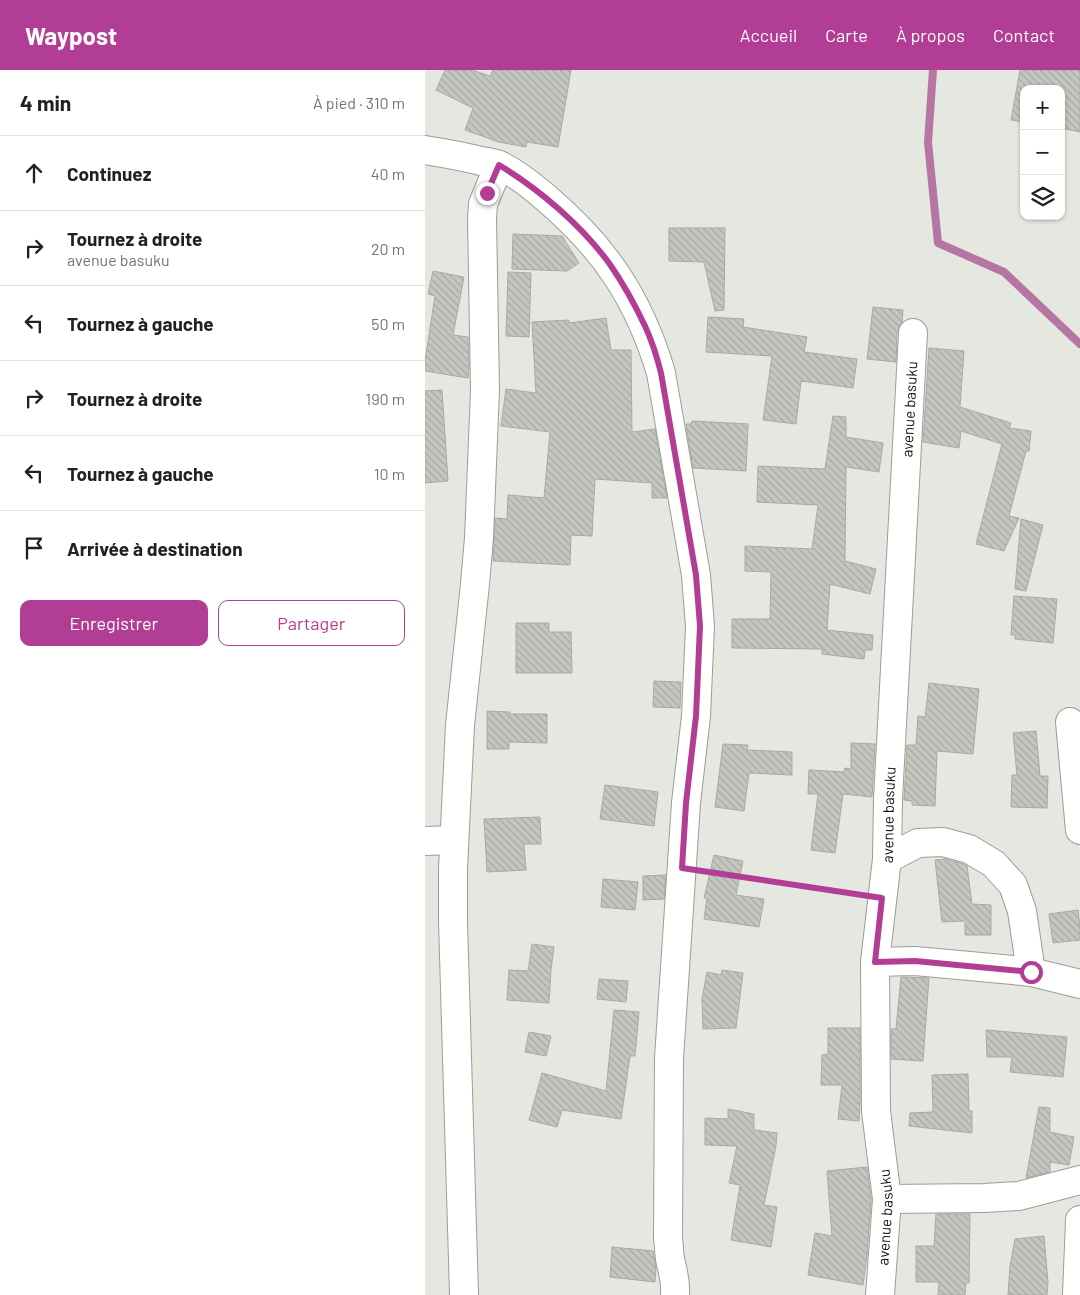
<!DOCTYPE html>
<html lang="fr">
<head>
<meta charset="utf-8">
<style>
  body { margin:0; font-family:Barlow,sans-serif; background:#f6f6f6; color:#202124 }
  .controls { position:absolute; right:15px; top:15px; display:grid; overflow:hidden; border-radius:10px; box-shadow:0 1px 4px #0004 }
  .controls button { width:45px; height:45px; display:grid; place-items:center; padding:0; border:0; border-bottom:1px solid #e0e0e0; background:#fff; color:#202124; font:25px sans-serif }
  .stop { position:absolute; width:15px; height:15px; margin:-11px; border:4px solid #b23d95; border-radius:50%; background:#fff }
  .stop.end { background:#b23d95; border-color:#fff; box-shadow:0 1px 5px #0008 }
  .list { margin:0; padding:0; list-style:none }
  h2 { display:flex; justify-content:space-between; align-items:center; height:65px; margin:0; padding:0 20px; font-size:21px }
  h2 small { font-size:16px; font-weight:400; color:#757577 }
  .list li { display:grid; grid-template-columns:32px 1fr auto; gap:15px; align-items:center; box-sizing:border-box; height:75px; padding:0 20px; border-top:1px solid #e0e0e0 }
  .list b { display:block; font-size:19px; white-space:nowrap }
  .list p { margin:0; font-size:16px; white-space:nowrap; color:#757577 }
  .list em { font-size:16px; font-style:normal; color:#757577 }
  .actions { display:flex; gap:10px; padding:15px 20px }
  .actions a { flex:1; padding:11px 0; border:1px solid #b23d95; border-radius:10px; text-align:center; font-size:18px; color:#b23d95 }
  .actions .main { background:#b23d95; color:#fff }
  .icon { flex:none; width:28px; height:28px; fill:none; stroke:currentColor; stroke-width:2; stroke-linecap:round; stroke-linejoin:round }
  .map { position:relative; flex:none; width:655px; height:1225px; overflow:hidden }
  header { display:flex; align-items:center; gap:30px; box-sizing:border-box; height:70px; padding:0 25px; background:#b23d95; color:#fff }
  header strong { font-size:24px }
  nav { display:flex; gap:28px; margin-inline-start:auto; font-size:18px }
  main { display:flex }
  aside { flex:1; background:#fff }
  .map>svg:first-child { display:block }
  .lines { fill:none; stroke-linecap:round; stroke-linejoin:round }
  .stream { stroke:#b675a2; stroke-width:8 }
  .building { fill:url(#building-back-hatch); stroke:#a7aba3 }
  .minor-casing { stroke:#9a9e96; stroke-width:30 }
  .path { stroke:#92958f; stroke-width:3; stroke-dasharray:2.5 2.5; stroke-linecap:butt }
  .minor { stroke:#fff; stroke-width:28 }
  .route { stroke:#b23d95; stroke-width:6 }
  .labels { text-anchor:middle; dominant-baseline:central; stroke-width:4; stroke-linejoin:round; paint-order:stroke }
  .street-label { font-size:15px; fill:#121411; stroke:#e4e8e0 }
</style>
</head>
<body>
<header>
<strong>Waypost</strong>
<nav><a>Accueil</a><a>Carte</a><a>À propos</a><a>Contact</a></nav>
</header>
<main>
<aside>
<h2>4 min<small>À pied · 310 m</small></h2>
<ul class="list">
<li><svg class="icon" aria-label="ahead" viewBox="0 0 24 24"><path d="M12 20V5M6 11l6-6 6 6"/></svg><div><b>Continuez</b></div><em>40 m</em></li>
<li><svg class="icon" aria-label="right" viewBox="0 0 24 24"><path d="M7 20v-9h11M14 6l5 5-5 5"/></svg><div><b>Tournez à droite</b><p>avenue basuku</p></div><em>20 m</em></li>
<li><svg class="icon" aria-label="left" viewBox="0 0 24 24"><path d="M17 20v-9H6M10 6l-5 5 5 5"/></svg><div><b>Tournez à gauche</b></div><em>50 m</em></li>
<li><svg class="icon" aria-label="right" viewBox="0 0 24 24"><path d="M7 20v-9h11M14 6l5 5-5 5"/></svg><div><b>Tournez à droite</b></div><em>190 m</em></li>
<li><svg class="icon" aria-label="left" viewBox="0 0 24 24"><path d="M17 20v-9H6M10 6l-5 5 5 5"/></svg><div><b>Tournez à gauche</b></div><em>10 m</em></li>
<li><svg class="icon" aria-label="arrive" viewBox="0 0 24 24"><path d="M6 21V4h12l-3 4 3 4H6"/></svg><div><b>Arrivée à destination</b></div></li>
</ul>
<div class="actions"><a class="main">Enregistrer</a><a>Partager</a></div>
</aside>
<div class="map">
<svg width="655" height="1225" viewBox="0 0 655 1225">
  <defs>
    <pattern id="building-back-hatch" width="6" height="6" patternUnits="userSpaceOnUse" patternTransform="scale(1.25)"><rect width="6" height="6" fill="#c3c7bf"/><path d="M-1 5l2 2M0 0l6 6M5-1l2 2" fill="none" stroke="#a6aaa3"/></pattern>
  </defs>
  <rect width="100%" height="100%" fill="#e4e8e0"/>
  <g class="lines">
    <path class="stream" d="M508 0 503 72 513 173 579 202 655 274"/>
  </g>
  <g class="building">
    <path d="M20 0H47L65 6 68 0H146L133 77 102 72 101 77 74 72 40 60 48 38 11 20Z"/>
    <path d="M595 0H655V62L636 58V19H599V52L586 50Z"/>
    <path d="M244 158H300L299 240 290 241 279 192 244 191Z"/>
    <path d="M88 164 137 166 154 193 142 201 87 199Z"/>
    <path d="M8 201 39 207 28 265 43 267 44 300 43 308 0 301V291L10 226 3 224Z"/>
    <path d="M83 202 106 203 104 267 81 266Z"/>
    <path d="M448 237 478 240 477 252 475 255 472 262 471 292 442 289Z"/>
    <path d="M283 247 319 249 318 257 382 267 379 282 432 289 428 318 376 311 371 354 338 350 347 286 281 282Z"/>
    <path d="M181 248 186 280H206L207 362 230 359 242 428H227V413L170 409 167 466 146 465 145 495 68 491 70 448 82 449 83 425 119 428 125 362 76 356 81 319 111 323 107 252 144 250V253Z"/>
    <path d="M504 278 539 281 535 337 586 353 584 358 606 361 604 381H601L584 446 594 448 579 481 551 474 577 374 536 361 534 378 498 372Z"/>
    <path d="M17 320 23 411 0 413V321Z"/>
    <path d="M408 346 421 347V367L458 373 454 402 421 397 420 491 451 499 445 524 405 514 402 560 448 565 447 580H440L439 589 397 584V579L307 578V549H345L346 502 320 501V476L387 479 393 435 332 432 333 396 400 399Z"/>
    <path d="M267 351 323 354 321 401 268 398 261 354H266Z"/>
    <path d="M596 449 618 455 601 521 590 519Z"/>
    <path d="M589 526 632 529 628 573 590 569V565H586Z"/>
    <path d="M91 553H124V562H146L147 603H91Z"/>
    <path d="M229 611 256 612 255 638 228 637Z"/>
    <path d="M504 613 554 619 548 684 512 681 510 736 487 735V731L479 730 482 675H491L493 646 500 647Z"/>
    <path d="M62 641 85 642V644H122V673L84 672V679H62Z"/>
    <path d="M611 661 615 706H623L622 738 586 737 587 705H592L588 663Z"/>
    <path d="M426 673 450 674 447 727 418 724 410 783 386 780 393 724H383L384 700 419 702 420 698 426 699Z"/>
    <path d="M298 674 323 675 322 680 367 682V705L324 703 319 741 290 737Z"/>
    <path d="M180 715 233 722 229 756 175 749Z"/>
    <path d="M115 747 116 774H99L101 800 62 802 59 749Z"/>
    <path d="M289 785 318 791 311 825 339 829 334 857 279 849 282 828H279Z"/>
    <path d="M521 789 538 794 542 796 547 834 566 835V865H540V851L517 852 510 790Z"/>
    <path d="M241 805 239 829 218 830V806Z"/>
    <path d="M178 809 213 812 210 840 176 837Z"/>
    <path d="M653 840 655 857V870L628 873 624 844Z"/>
    <path d="M107 874 129 877 126 899 124 933 82 930 84 900 103 901Z"/>
    <path d="M297 900 318 903 311 958 278 959 277 929 282 902 296 905Z"/>
    <path d="M476 907 504 908 498 991 466 989V959H471Z"/>
    <path d="M174 909 203 911 201 932 172 929Z"/>
    <path d="M189 940 214 942 210 986H205L196 1049 137 1040 132 1057 104 1050 117 1003 181 1021Z"/>
    <path d="M403 958H435V1032L434 1051 413 1049 417 1015H396L397 985 403 984Z"/>
    <path d="M561 960 642 967 638 1007 585 1002 587 987H562Z"/>
    <path d="M104 962 126 966 121 986 100 982Z"/>
    <path d="M543 1004 544 1041H547V1063L484 1056 485 1043 508 1042 507 1005Z"/>
    <path d="M614 1037 625 1038V1062L649 1067 644 1095 625 1092V1102L601 1108Z"/>
    <path d="M303 1039 329 1044V1060L352 1063 351 1076 339 1135 352 1137 346 1177 306 1170 315 1115 304 1113 312 1076 280 1075V1048L303 1049Z"/>
    <path d="M442 1097 446 1129 442 1185 438 1215 383 1205 390 1163 407 1166 402 1101Z"/>
    <path d="M511 1144H545L544 1213H541L540 1225H513L514 1212H491V1176H509Z"/>
    <path d="M619 1166 623 1212 622 1225H583L585 1196 590 1169Z"/>
    <path d="M187 1177 228 1181 231 1198 230 1212 185 1207Z"/>
  </g>
  <g class="lines">
    <g class="minor-casing">
      <g id="minor">
        <path d="M0 80C19 83 37 86 56 91 62 92 69 93 74 95 91 103 107 116 121 128 180 178 214 229 236 303L271 505 275 556 271 646 261 733 244 988 243 1168C244 1175 244 1182 245 1189 248 1203 251 1210 250 1225"/>
        <path d="M645 652 655 760"/>
        <path d="M0 771 29 770"/>
        <path d="M462 789 493 773 518 772 544 779 569 794 588 815 597 841 606 902"/>
        <path d="M450 892 490 891 588 900 606 902 655 914"/>
        <path d="M462 1129 559 1128 594 1126 655 1110"/>
        <path d="M39 1225 28 851V799L35 655 50 514 54 468 60 320 57 148 58 134 74 95"/>
        <path id="s1" d="M455 1225 462 1129 451 1041 450 892 462 789 463 729 488 263"/>
        <path d="M652 1225 655 1150"/>
      </g>
    </g>
    <path class="path" d="M283 802 432 824"/>
    <use href="#minor" class="minor"/>
  </g>
  <g class="lines">
    <path class="route" d="M62 123 74 95C114 119 156 155 184 193 198 213 210 235 220 256 227 271 232 287 236 303L271 505 275 556 271 646 261 733 257 798 457 828 450 892 490 891 606 902"/>
  </g>
  <g class="labels">
    <g class="street-label">
      <text stroke="none"><textPath href="#s1" startOffset="888">avenue basuku</textPath></text>
      <text stroke="none"><textPath href="#s1" startOffset="482">avenue basuku</textPath></text>
      <text stroke="none"><textPath href="#s1" startOffset="78">avenue basuku</textPath></text>
    </g>
  </g>
</svg>
<div class="controls">
<button>+</button>
<button>−</button>
<button><svg class="icon" aria-label="layers" viewBox="0 0 24 24"><path d="M12 4l9 5-9 5-9-5zM3 14l9 5 9-5"/></svg></button>
</div>
<div class="stop" style="left:606px;top:902px"></div>
<div class="stop end" style="left:62px;top:123px"></div>
</div>
</main>
</body>
</html>
